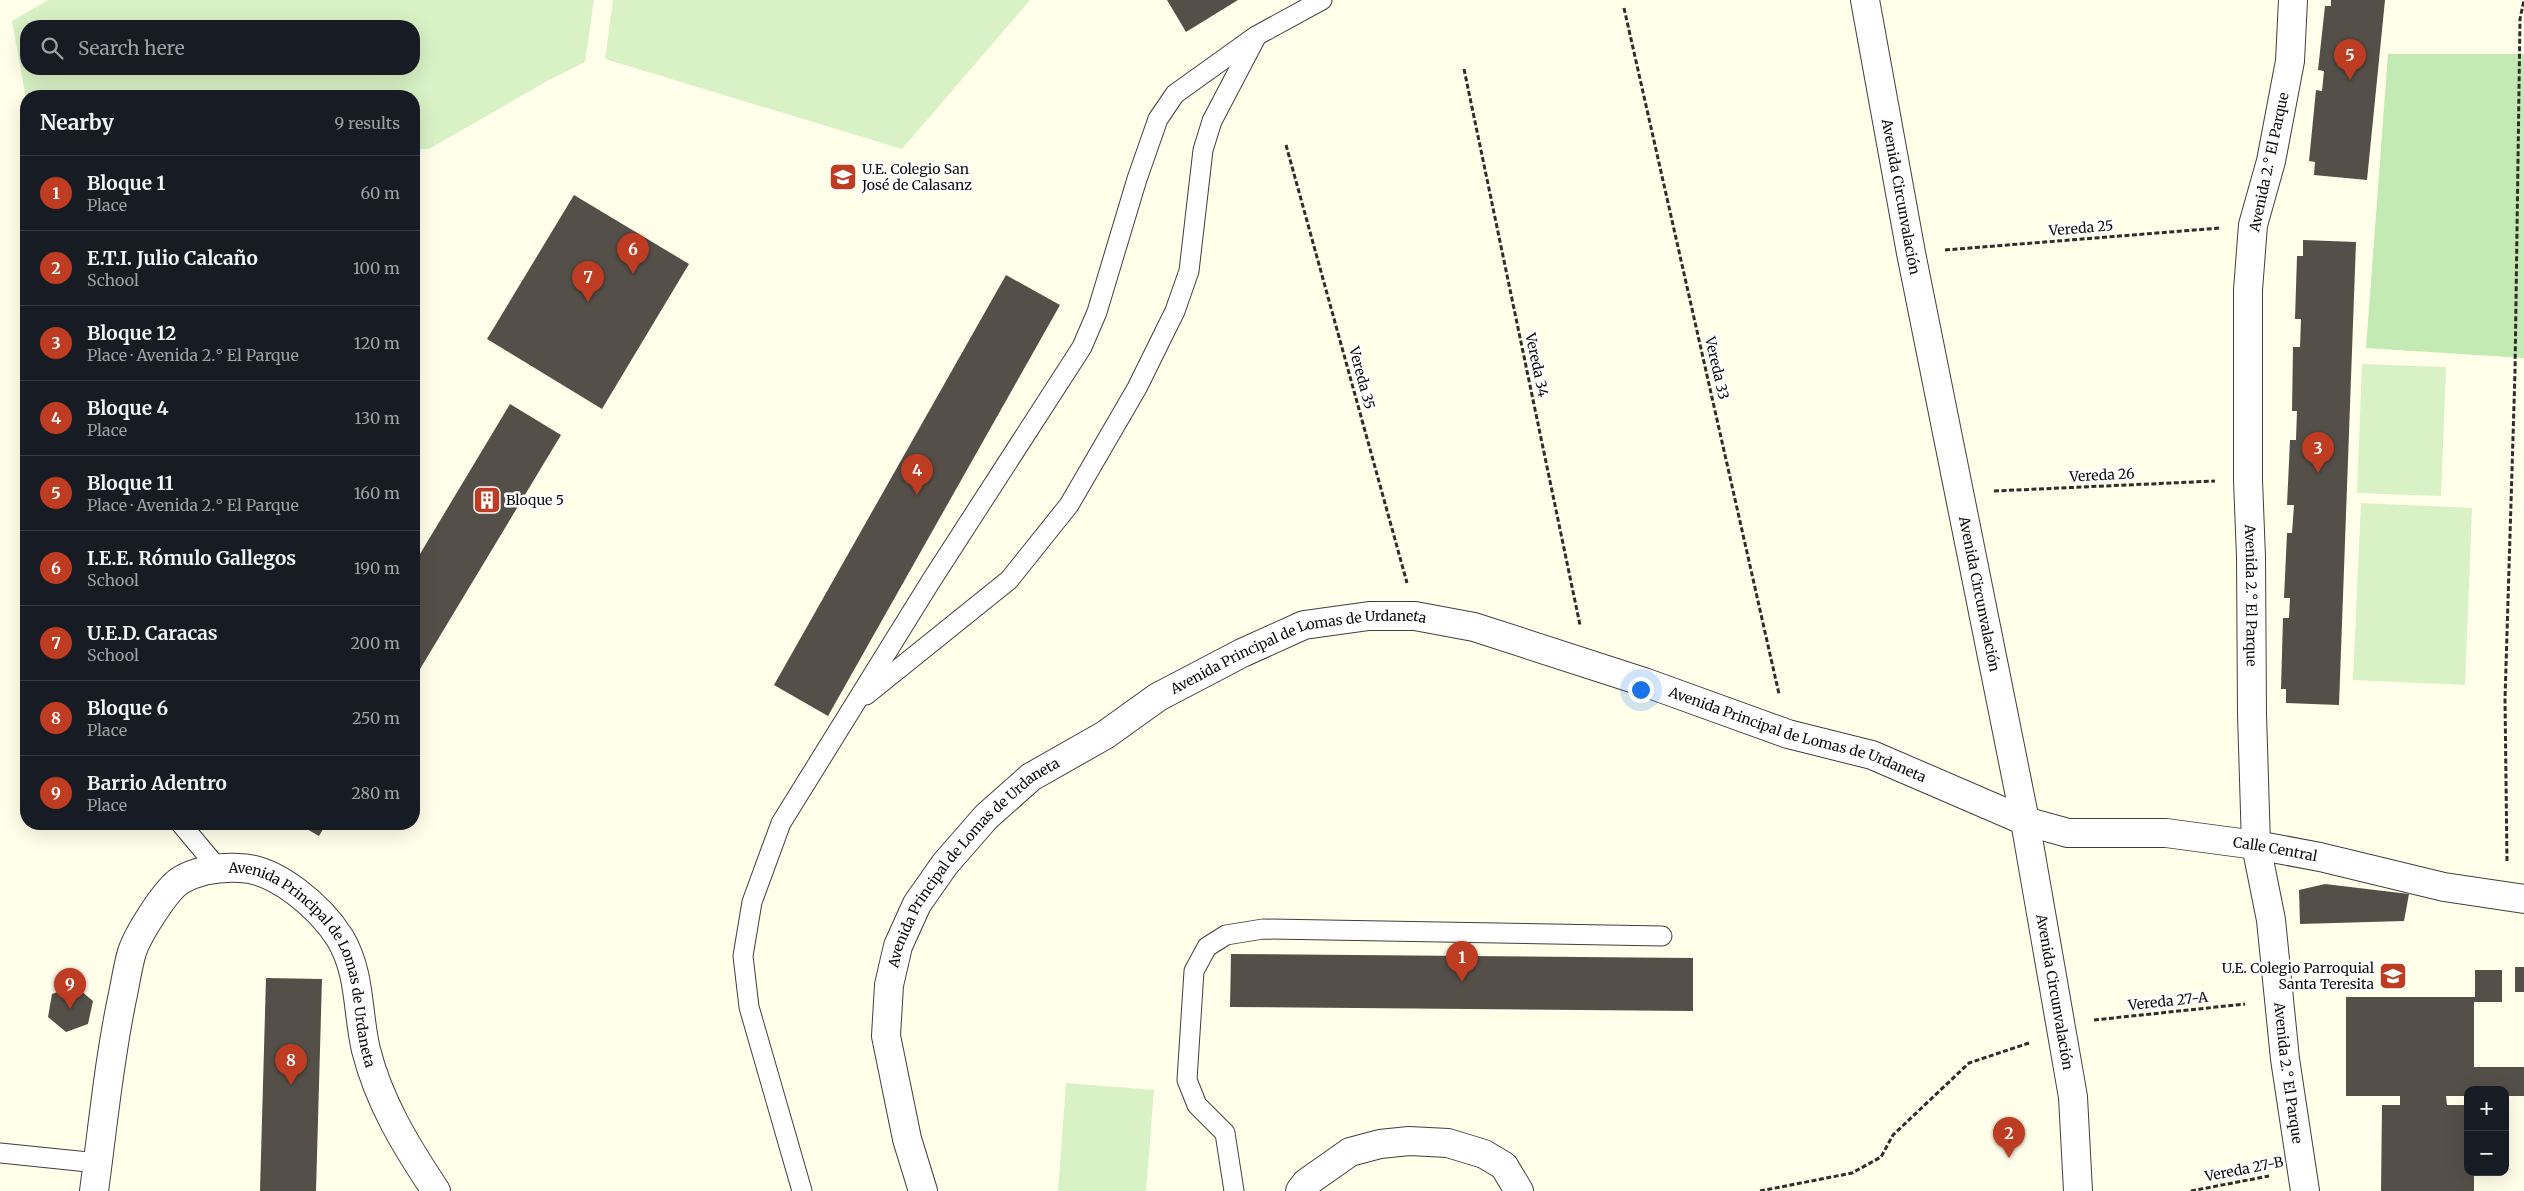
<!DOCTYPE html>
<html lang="en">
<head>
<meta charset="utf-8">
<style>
  body { margin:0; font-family:Merriweather,serif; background:#242831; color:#f1f3f6 }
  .controls { position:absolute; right:15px; bottom:15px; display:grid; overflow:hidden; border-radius:10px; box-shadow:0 5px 20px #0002 }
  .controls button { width:45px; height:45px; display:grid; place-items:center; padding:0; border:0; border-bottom:1px solid #363941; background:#171b24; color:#f1f3f6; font:25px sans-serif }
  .you { position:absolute; left:1640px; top:689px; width:18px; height:18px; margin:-12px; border:4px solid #fff; border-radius:50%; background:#1a73e8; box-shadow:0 0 0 8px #1a73e833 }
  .badge { display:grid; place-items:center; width:32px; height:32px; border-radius:50%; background:#be3c21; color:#fff; font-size:16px; font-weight:700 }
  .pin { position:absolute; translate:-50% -41px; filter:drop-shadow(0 1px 2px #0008) }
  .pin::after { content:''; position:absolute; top:26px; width:18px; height:15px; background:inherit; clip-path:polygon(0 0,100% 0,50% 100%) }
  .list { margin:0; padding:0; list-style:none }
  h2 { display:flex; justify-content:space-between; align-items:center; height:65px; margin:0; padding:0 20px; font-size:21px }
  h2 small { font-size:16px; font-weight:400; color:#9ea1a6 }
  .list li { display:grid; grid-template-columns:32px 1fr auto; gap:15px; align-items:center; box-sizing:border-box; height:75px; padding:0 20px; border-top:1px solid #363941 }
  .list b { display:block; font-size:19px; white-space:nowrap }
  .list p { margin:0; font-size:16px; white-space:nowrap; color:#9ea1a6 }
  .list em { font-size:16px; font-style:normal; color:#9ea1a6 }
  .icon { flex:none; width:28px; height:28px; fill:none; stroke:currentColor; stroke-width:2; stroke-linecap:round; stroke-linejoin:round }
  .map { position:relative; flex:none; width:2524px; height:1191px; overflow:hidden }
  .search { position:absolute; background:#171b24; box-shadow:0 5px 20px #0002; left:20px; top:20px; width:400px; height:55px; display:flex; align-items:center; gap:12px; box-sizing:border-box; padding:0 18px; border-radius:20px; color:#9ea1a6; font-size:19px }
  .panel { position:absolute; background:#171b24; box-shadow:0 5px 20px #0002; left:20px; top:90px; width:400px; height:740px; border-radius:20px }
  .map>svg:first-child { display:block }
  .green { fill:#c4eab3 }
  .pitch { fill:#d8f1c5; fill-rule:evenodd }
  .building { fill:#544f48 }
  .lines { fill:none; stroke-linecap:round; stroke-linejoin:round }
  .lane-casing { stroke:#3f3f3f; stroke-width:21 }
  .street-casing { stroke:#3f3f3f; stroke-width:30 }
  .path { stroke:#2e2e2e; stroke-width:3; stroke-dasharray:5 2.5; stroke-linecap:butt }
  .lane { stroke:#fff; stroke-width:19 }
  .street { stroke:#fff; stroke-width:28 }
  .labels { text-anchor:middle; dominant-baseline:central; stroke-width:5; stroke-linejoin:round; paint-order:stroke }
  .street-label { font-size:14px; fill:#0c0c0c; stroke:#fff }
  .poi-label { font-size:14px; fill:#0c0c0c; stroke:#fff; text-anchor:start }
</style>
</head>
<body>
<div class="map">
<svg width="2524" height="1191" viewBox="0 0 2524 1191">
  <rect width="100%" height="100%" fill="#ffffea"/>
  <path class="green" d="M2388 54H2524V358L2366 348Z"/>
  <g class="pitch">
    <path d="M48 0H594L585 62 549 80 429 149H414V96H26V99L12 21ZM414 26V69H26V26Z"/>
    <path d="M613 0H1030L902 149 605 59Z"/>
    <path d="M2362 364 2446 367 2441 496 2357 493Z"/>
    <path d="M2361 503 2472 508 2465 685 2353 680Z"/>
    <path d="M1066 1083 1154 1090 1146 1191H1058Z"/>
  </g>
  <g class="building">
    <path d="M1167 0H1238L1186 32Z"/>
    <path d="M2331 0H2385L2367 180 2314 175 2315 162 2309 161 2316 90 2322 91 2324 71 2318 70 2325 6H2331Z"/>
    <path d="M574 195 689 264 602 409 487 339Z"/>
    <path d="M2303 240 2356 242 2339 705 2286 703V689H2281L2283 618H2289L2290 598H2284L2287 533H2292L2294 505H2287L2290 440H2296L2297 411H2292L2293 347H2300L2301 319H2295L2297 256H2303Z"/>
    <path d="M1006 275 1060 305 828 716 774 685Z"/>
    <path d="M510 404 561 435 414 679V564Z"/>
    <path d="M298 824H326L319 836Z"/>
    <path d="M2325 884 2409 894 2404 921 2300 924 2299 890Z"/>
    <path d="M1231 954 1693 958V1011L1230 1007Z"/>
    <rect x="2515" y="967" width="9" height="25"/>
    <path d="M2475 970H2502V1002H2474V1067H2524V1096H2505V1090H2468V1096H2446L2447 1105H2468V1172H2474V1191H2381L2382 1105H2400V1096H2346V997H2475Z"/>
    <path d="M266 978 322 979 316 1191H260Z"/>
    <path d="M75 986 93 1001 88 1024 66 1032 48 1017 52 994Z"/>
  </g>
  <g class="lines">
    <g class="lane-casing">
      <g id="lane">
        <path d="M866 695 1009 580 1069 505 1137 388 1175 311 1189 271 1203 150 1212 121 1255 39"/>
        <path d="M181 824 217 867"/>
        <path d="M0 1153 98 1163"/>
        <path d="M802 1191 749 1007 743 956 752 902 781 823 931 581 1082 347 1097 312 1137 179 1158 119 1175 94 1256 36 1322 0"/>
        <path d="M1234 1191 1225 1133 1197 1105 1187 1080 1194 971 1207 947 1226 935 1263 929 1662 936"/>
      </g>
    </g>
    <g class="street-casing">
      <g id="street">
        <path id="s1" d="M1865 0 1911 253 2025 821 2073 1097 2078 1191"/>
        <path id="s2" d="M2293 0 2290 61 2271 161 2253 225 2248 290V480L2251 557 2252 714 2256 845 2271 920 2285 1059 2305 1191"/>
        <path id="s3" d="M94 1191C103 1126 109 1059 123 994 126 980 128 965 132 952 138 934 166 889 181 880 199 870 219 867 239 868 276 868 321 908 340 938 361 973 357 1012 366 1050 379 1102 406 1146 436 1191"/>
        <path id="s4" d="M923 1191 907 1139 886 1036 889 985 898 946 917 904 945 864 986 817 1031 777 1105 735 1158 697 1242 653 1304 625 1369 616H1415L1474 627 1644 682 1788 734 1872 755 2025 821 2068 833H2166L2256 845 2320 857 2444 887 2524 899"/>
        <path d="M1300 1191 1306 1183 1350 1152 1380 1144 1409 1141 1448 1143 1484 1154 1504 1166 1519 1191"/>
      </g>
    </g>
    <g class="path">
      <path d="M1624 8 1779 694"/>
      <path d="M1464 69 1580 625"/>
      <path d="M1286 145 1407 583"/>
      <path d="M1945 250 2220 228"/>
      <path d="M1994 491 2215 481"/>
      <path d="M2507 861 2505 699 2515 372 2520 19 2524 0"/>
      <path d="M2094 1020 2245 1004"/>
      <path d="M1760 1191 1852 1173 1881 1157 1893 1135 1969 1063 2029 1043"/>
      <path d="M2191 1191 2269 1176"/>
    </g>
    <use href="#lane" class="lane"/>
    <use href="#street" class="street"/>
  </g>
  <defs>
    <g id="school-square" transform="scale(1.4375)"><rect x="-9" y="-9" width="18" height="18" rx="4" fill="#be3c21" stroke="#fff"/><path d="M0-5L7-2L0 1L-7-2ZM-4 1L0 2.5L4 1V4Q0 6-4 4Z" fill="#fff"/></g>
    <g id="building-square" transform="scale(1.4375)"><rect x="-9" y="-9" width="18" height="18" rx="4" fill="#be3c21" stroke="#fff"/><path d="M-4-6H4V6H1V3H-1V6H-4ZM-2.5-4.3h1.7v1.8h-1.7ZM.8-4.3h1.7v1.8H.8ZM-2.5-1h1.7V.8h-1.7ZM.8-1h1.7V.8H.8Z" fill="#fff"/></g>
  </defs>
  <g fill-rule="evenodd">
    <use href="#school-square" x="843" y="177"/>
    <use href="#building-square" x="487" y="500"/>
    <use href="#school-square" x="2393" y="976"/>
  </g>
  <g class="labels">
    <g class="street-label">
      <text transform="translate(2269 162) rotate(-78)">Avenida 2.° El Parque</text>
      <text stroke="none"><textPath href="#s1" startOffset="200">Avenida Circunvalación</textPath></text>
      <text transform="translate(2081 228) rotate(-5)">Vereda 25</text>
      <text transform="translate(1537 365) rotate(78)">Vereda 34</text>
      <text transform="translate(1717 368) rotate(77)">Vereda 33</text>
      <text transform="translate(1362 378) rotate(75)">Vereda 35</text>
      <text transform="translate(2102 475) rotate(-3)">Vereda 26</text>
      <text stroke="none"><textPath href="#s1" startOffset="605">Avenida Circunvalación</textPath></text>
      <text stroke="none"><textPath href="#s2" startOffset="600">Avenida 2.° El Parque</textPath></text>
      <text stroke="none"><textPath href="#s4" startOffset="769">Avenida Principal de Lomas de Urdaneta</textPath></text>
      <text stroke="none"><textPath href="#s4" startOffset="1294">Avenida Principal de Lomas de Urdaneta</textPath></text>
      <text stroke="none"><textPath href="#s4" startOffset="1791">Calle Central</textPath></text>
      <text stroke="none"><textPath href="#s4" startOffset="364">Avenida Principal de Lomas de Urdaneta</textPath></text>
      <text stroke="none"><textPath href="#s3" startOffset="515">Avenida Principal de Lomas de Urdaneta</textPath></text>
      <text stroke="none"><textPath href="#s1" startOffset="1010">Avenida Circunvalación</textPath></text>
      <text transform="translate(2168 1001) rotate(-6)">Vereda 27-A</text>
      <text stroke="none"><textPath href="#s2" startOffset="1080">Avenida 2.° El Parque</textPath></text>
      <text transform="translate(2244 1169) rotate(-11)">Vereda 27-B</text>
    </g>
    <g class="poi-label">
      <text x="862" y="169">U.E. Colegio San<tspan x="862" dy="16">José de Calasanz</tspan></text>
      <text x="506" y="500">Bloque 5</text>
      <text x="2374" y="968" text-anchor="end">U.E. Colegio Parroquial<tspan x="2374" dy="16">Santa Teresita</tspan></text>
    </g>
  </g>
</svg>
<div class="controls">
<button>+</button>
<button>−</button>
</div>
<div class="you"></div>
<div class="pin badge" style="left:1462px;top:982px">1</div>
<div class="pin badge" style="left:2009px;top:1158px">2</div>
<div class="pin badge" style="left:2318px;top:473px">3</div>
<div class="pin badge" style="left:917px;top:495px">4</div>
<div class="pin badge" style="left:2350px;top:80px">5</div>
<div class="pin badge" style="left:633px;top:274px">6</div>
<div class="pin badge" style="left:588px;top:302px">7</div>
<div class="pin badge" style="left:291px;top:1085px">8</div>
<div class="pin badge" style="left:70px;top:1009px">9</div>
<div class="search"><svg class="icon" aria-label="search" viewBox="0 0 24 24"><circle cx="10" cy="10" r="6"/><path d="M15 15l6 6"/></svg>Search here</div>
<section class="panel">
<h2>Nearby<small>9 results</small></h2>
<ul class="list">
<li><span class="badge">1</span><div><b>Bloque 1</b><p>Place</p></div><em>60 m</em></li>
<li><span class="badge">2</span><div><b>E.T.I. Julio Calcaño</b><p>School</p></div><em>100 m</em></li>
<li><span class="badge">3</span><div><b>Bloque 12</b><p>Place · Avenida 2.° El Parque</p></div><em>120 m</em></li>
<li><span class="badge">4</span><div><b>Bloque 4</b><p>Place</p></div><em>130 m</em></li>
<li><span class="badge">5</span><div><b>Bloque 11</b><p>Place · Avenida 2.° El Parque</p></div><em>160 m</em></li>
<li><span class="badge">6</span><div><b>I.E.E. Rómulo Gallegos</b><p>School</p></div><em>190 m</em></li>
<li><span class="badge">7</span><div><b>U.E.D. Caracas</b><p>School</p></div><em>200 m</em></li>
<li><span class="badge">8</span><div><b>Bloque 6</b><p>Place</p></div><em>250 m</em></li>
<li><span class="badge">9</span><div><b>Barrio Adentro</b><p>Place</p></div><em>280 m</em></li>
</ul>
</section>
</div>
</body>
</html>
